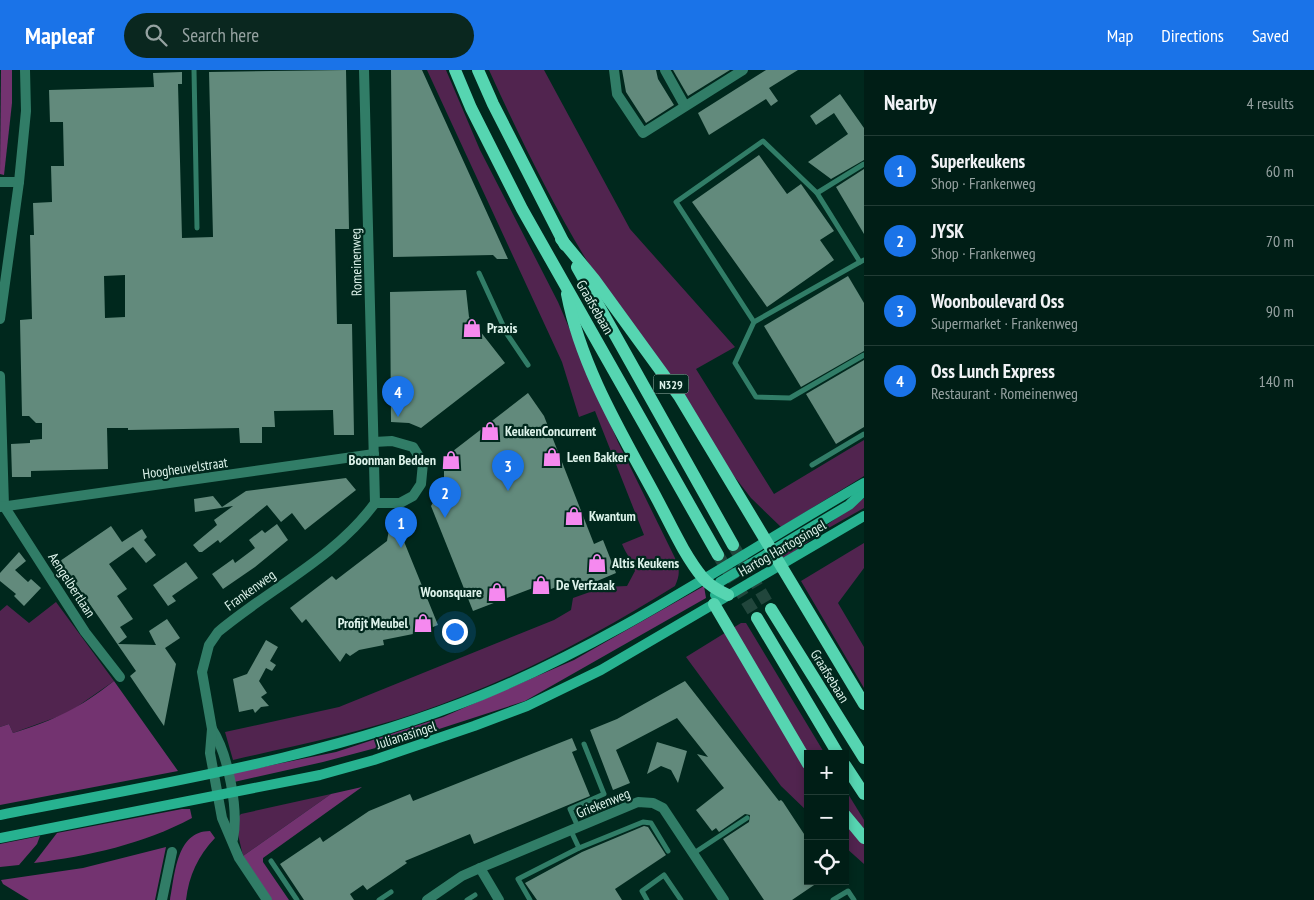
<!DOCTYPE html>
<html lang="en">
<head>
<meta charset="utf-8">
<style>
  body { margin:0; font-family:"PT Sans Narrow",sans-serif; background:#0a271f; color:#f1f3f6 }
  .controls { position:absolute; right:15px; bottom:15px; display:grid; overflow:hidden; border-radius:0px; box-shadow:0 2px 8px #0003 }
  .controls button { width:45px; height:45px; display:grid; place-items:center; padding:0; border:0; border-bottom:1px solid #223c35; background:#001e16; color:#f1f3f6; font:25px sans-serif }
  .you { position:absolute; left:454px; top:561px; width:18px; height:18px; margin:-12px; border:4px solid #fff; border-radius:50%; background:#1a73e8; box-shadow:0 0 0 8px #1a73e833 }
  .badge { display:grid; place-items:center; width:32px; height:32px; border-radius:50%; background:#1a73e8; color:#fff; font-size:16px; font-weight:700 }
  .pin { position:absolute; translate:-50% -41px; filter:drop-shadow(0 1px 2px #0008) }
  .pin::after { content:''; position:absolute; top:26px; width:18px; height:15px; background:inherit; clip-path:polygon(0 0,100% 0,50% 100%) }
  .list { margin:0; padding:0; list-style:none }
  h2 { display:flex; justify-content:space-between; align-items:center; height:65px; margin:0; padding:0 20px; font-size:21px }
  h2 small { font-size:16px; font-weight:400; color:#95a2a1 }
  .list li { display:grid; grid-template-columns:32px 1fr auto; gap:15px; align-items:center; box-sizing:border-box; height:70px; padding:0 20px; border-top:1px solid #223c35 }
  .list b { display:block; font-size:19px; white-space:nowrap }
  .list p { margin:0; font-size:16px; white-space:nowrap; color:#95a2a1 }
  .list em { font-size:16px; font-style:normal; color:#95a2a1 }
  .icon { flex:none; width:28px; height:28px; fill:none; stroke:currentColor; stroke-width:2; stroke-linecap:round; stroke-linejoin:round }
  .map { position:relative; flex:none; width:864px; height:830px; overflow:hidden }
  header { display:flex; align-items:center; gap:30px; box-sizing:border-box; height:70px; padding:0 25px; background:#1a73e8; color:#fff }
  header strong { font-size:24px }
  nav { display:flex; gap:28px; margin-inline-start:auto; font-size:18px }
  .search { width:350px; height:45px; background:#0a271f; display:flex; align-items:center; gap:12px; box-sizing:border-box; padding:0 18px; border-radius:28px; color:#95a2a1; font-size:19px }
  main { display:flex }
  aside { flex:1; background:#001e16 }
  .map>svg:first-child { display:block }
  .green { fill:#51244f }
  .forest { fill:#733370 }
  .building { fill:#628a7c; fill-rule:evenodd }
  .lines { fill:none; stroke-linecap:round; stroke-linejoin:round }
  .primary-tunnel { stroke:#21463c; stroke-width:12; stroke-dasharray:12 6; stroke-linecap:butt }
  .lane { stroke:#317d67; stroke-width:5 }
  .street { stroke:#317d67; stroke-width:10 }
  .secondary { stroke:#27b290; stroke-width:10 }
  .primary { stroke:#56d5b1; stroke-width:12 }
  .labels { text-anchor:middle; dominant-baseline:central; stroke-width:4.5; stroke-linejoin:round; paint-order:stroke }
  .shield { fill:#00281d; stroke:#9ab5ac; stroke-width:1 }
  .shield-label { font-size:12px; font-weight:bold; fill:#dcf2ea }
  .street-label { font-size:14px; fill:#dcf2ea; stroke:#00281d }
  .poi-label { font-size:14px; font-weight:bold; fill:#dcf2ea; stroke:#00281d; text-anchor:start }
</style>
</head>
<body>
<header>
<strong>Mapleaf</strong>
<div class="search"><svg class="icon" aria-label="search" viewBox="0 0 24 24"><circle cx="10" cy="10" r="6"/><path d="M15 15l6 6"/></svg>Search here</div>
<nav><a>Map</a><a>Directions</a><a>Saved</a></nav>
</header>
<main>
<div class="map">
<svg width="864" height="830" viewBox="0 0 864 830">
  <rect width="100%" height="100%" fill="#00281d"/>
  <g class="green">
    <path d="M427 0H446L480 80 558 232 618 372 675 488C680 499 680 505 675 516 593 567 509 612 417 643 357 663 294 676 233 690L225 662 339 637 554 550 571 540 573 528 604 517 627 516 635 501C632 490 626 484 622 474L644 465 595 341 579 347 562 292Z"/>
    <path d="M489 0H544L630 159 735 277 696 299 774 424 864 370V406L781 457 751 428 727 397C682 331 635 266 592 199 553 136 520 68 489 0Z"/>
    <path d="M864 428V438L825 460 782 490 778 485 809 468Z"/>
    <path d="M864 473V498L838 533 864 577V618L801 511Z"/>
    <path d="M56 532 114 611 68 643 13 663 9 654 0 657V541L7 535 29 553Z"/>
    <path d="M741 553H746L825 684H808V742L781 716 686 587Z"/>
    <path d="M845 719 864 750V794L845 777Z"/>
    <path d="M331 724 243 786 237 760 238 747 241 744Z"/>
  </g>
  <g class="forest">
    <path d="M1 0H12V33L4 105 0 104Z"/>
    <path d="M704 516 706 528 525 631 402 671 323 692 234 712 233 703 336 682 443 647 574 590Z"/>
    <path d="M114 611 178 701 0 735V657L9 654 13 663C57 649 78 639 114 611Z"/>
    <path d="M362 717 263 788V792L289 830H271L243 786 331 724Z"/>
    <path d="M182 739H190L192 748C144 774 88 786 34 793L57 763Z"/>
    <path d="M210 761 215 768C198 786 189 805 186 830H170C175 805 176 761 210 761Z"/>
    <path d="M40 766 37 774 19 795 0 797V774Z"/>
    <path d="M166 777 155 830H29L3 814 1 810 83 798Z"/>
  </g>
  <g class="building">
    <path d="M346 0 349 159H335L337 254H352L354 365H334L333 340 274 341 275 357H262V373H240L239 358 128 360V358H107L108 399 31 401V407H12L11 374 30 373V370L42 369V353H36L29 346H22L20 250 32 249 30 165H34L33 133 52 132 51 96H64L63 52H50L49 20 154 17 153 3 182 2V14H178L182 168 213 167 209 2ZM125 205V247L105 248 104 206Z"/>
    <path d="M391 0H422L508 189H497L493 185 393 187Z"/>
    <path d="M622 0H656L658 9 674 35 646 53 626 22Z"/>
    <path d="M673 0H730L688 26Z"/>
    <path d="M766 0H798L769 18 778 31 771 36 766 29 709 65 698 43Z"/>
    <path d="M840 24 864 58V90L831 109 808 92 848 64 834 43 816 55 810 46Z"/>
    <path d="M759 85 787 124 801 114 834 161 820 170 834 190 767 237 692 132Z"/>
    <path d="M864 99V164L836 117Z"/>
    <path d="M848 206 864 233V281L801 317 764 256Z"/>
    <path d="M466 220 469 247 505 293 421 358 409 353 391 352 390 222Z"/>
    <path d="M864 290V357L836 374 806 324Z"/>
    <path d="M528 323 544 346 594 474 603 470 616 503 583 517 579 508 536 525 533 518 473 541 431 436 444 414V388Z"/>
    <path d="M346 408 356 420 305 460 292 443 281 452 267 435 220 473 218 470 202 482H199L193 475 217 455 214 450 233 436 195 442 194 429 213 426 222 437 246 421Z"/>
    <path d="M392 442 438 555 418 563 383 570 384 575 359 580 350 586 346 583 340 592 306 549 302 553 290 538 332 506 336 510 387 471Z"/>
    <path d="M277 454 288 470 255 497 223 519 212 504 233 489 235 493 255 478 249 470 262 460 265 463Z"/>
    <path d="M111 456 122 472 142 459 147 467 144 470 156 485 146 493 133 477 109 494 127 519 117 526 133 549 120 557 127 567 118 574 156 575 149 561 167 549 180 568 165 578 176 594 164 656 130 606 136 601 60 491Z"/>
    <path d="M19 482 26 491 15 500 28 512 31 509 41 518 24 536 14 526 16 524 0 511V503Z"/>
    <path d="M186 492 198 508 172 526 176 531 168 536 153 515Z"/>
    <path d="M266 570 278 577 270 591 276 595 272 601 266 598 259 611 267 623 261 627 269 636 261 637 255 643 253 639 239 642 233 609 247 604Z"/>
    <path d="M685 611 779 731 781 730 783 732 808 770V811H820L792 830H764L723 769 749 752 750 745 745 744 719 762 716 758 712 761 696 740 724 718 697 684 708 687 677 648 616 680 630 713 613 720 590 660 617 649Z"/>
    <path d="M572 668 577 680 572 682 590 726 474 774 470 764 405 791 407 793 367 820 363 815 350 824 354 830H304L280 794 320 767 323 772 369 741 410 724 413 731Z"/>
    <path d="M657 672 687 681 678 713 671 700 661 696 647 704Z"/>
    <path d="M644 756 648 757 666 785 615 819 622 830H537L525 813 582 782Z"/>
  </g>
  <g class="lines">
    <g class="primary-tunnel">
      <path d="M733 475 771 539"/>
      <path d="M718 485 757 548"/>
    </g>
    <g class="lane">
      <path d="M194 0 197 158"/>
      <path d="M864 94 817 123 763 71 676 132 754 252 735 293 756 327 790 328 864 285"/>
      <path d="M817 123 860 192 864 190"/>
      <path d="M479 203 507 264 528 295"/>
      <path d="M754 252 860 192"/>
      <path d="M812 395 864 364"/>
      <path d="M578 757 570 739 604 724 584 674"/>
      <path d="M571 761 579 778"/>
      <path d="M694 783 747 748"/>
      <path d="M271 791 297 830"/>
      <path d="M379 830 391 822"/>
      <path d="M467 830 475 825"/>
      <path d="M530 830 518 809 579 778 643 752 651 753 668 781"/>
      <path d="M647 830 642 821 664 805 681 830"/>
      <path d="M833 830 848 821 854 830"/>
    </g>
    <g class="street">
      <path d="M614 0 617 24 643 63 743 0"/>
      <path d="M665 0 685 36"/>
      <path d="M0 112H19"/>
      <path d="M0 249 19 112 26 41 25 0"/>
      <path d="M0 306 4 436 85 562 120 607"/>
      <path d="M374 372 392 371 413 377 423 393 421 414 413 426 400 433H375"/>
      <path d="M0 437 374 384"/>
      <path d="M212 659C228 684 239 740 233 769"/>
      <path d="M480 798 499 830"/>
      <path d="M162 830 172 782"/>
      <path d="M267 830 239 788 222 748 210 683 212 659 202 602 209 575 218 562C269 519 335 488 375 433L364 0"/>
      <path d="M427 830 462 806 480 798 638 732 653 733 663 738 724 830"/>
    </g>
    <g class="secondary">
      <path d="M715 525 720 512 849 435 864 421"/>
      <path d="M0 745C162 713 328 688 482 625 616 570 739 485 864 413"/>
      <path d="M0 768 320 705 374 690 474 656 527 636 601 600 864 446"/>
    </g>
    <g class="primary">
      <path d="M455 0 471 38 522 139 718 485"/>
      <path d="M478 0 493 34 565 175"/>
      <path d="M561 169 594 209 679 326 864 634"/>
      <path d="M577 197 733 475"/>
      <path d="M567 224C581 297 622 364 657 429 671 455 684 485 703 508 710 516 719 521 728 525"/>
      <path d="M714 534 808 694"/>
      <path d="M771 539 864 688"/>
      <path d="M757 548 838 684"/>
      <path d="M845 695 864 724"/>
      <path d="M845 745 864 768"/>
    </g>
  </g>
  <defs>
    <g id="shop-bare" transform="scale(1.5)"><path d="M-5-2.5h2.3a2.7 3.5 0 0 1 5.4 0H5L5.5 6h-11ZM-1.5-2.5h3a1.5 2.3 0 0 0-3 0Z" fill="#f589ef" stroke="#00281d" stroke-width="2.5" paint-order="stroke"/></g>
  </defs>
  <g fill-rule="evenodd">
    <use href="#shop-bare" x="472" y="258"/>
    <use href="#shop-bare" x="490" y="361"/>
    <use href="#shop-bare" x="552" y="387"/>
    <use href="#shop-bare" x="451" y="390"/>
    <use href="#shop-bare" x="574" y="446"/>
    <use href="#shop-bare" x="597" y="493"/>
    <use href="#shop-bare" x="541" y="515"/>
    <use href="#shop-bare" x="497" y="522"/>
    <use href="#shop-bare" x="423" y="553"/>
  </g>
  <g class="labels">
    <rect class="shield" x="653.5" y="304.5" width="35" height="19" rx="4"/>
    <g class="shield-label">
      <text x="671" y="314">N329</text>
    </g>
    <g class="street-label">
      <text transform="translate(356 192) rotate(-91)">Romeinenweg</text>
      <text transform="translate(595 237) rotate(60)">Graafsebaan</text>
      <text transform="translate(185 398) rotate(-8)">Hoogheuvelstraat</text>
      <text transform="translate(782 478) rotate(-30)">Hartog Hartogsingel</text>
      <text transform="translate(72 515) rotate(57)">Aengelbertlaan</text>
      <text transform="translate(250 520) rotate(-36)">Frankenweg</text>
      <text transform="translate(830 606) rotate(58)">Graafsebaan</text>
      <text transform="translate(406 665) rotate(-18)">Julianasingel</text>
      <text transform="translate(603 733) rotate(-22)">Griekenweg</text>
    </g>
    <g class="poi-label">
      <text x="487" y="258">Praxis</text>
      <text x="505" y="361">KeukenConcurrent</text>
      <text x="567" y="387">Leen Bakker</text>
      <text x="436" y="390" text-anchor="end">Boonman Bedden</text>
      <text x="589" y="446">Kwantum</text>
      <text x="612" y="493">Altis Keukens</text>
      <text x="556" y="515">De Verfzaak</text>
      <text x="482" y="522" text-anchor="end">Woonsquare</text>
      <text x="408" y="553" text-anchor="end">Profijt Meubel</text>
    </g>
  </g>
</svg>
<div class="controls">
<button>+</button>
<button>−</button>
<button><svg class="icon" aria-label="locate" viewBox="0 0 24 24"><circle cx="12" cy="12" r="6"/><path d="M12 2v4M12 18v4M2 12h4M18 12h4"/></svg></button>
</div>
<div class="you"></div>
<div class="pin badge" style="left:401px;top:478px">1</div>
<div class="pin badge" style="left:445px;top:448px">2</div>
<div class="pin badge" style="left:508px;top:421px">3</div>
<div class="pin badge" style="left:398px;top:347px">4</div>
</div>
<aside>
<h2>Nearby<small>4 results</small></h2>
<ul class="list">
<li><span class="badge">1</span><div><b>Superkeukens</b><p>Shop · Frankenweg</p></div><em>60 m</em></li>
<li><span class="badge">2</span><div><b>JYSK</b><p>Shop · Frankenweg</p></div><em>70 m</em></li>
<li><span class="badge">3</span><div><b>Woonboulevard Oss</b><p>Supermarket · Frankenweg</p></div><em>90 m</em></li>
<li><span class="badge">4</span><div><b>Oss Lunch Express</b><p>Restaurant · Romeinenweg</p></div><em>140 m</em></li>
</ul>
</aside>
</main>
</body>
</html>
